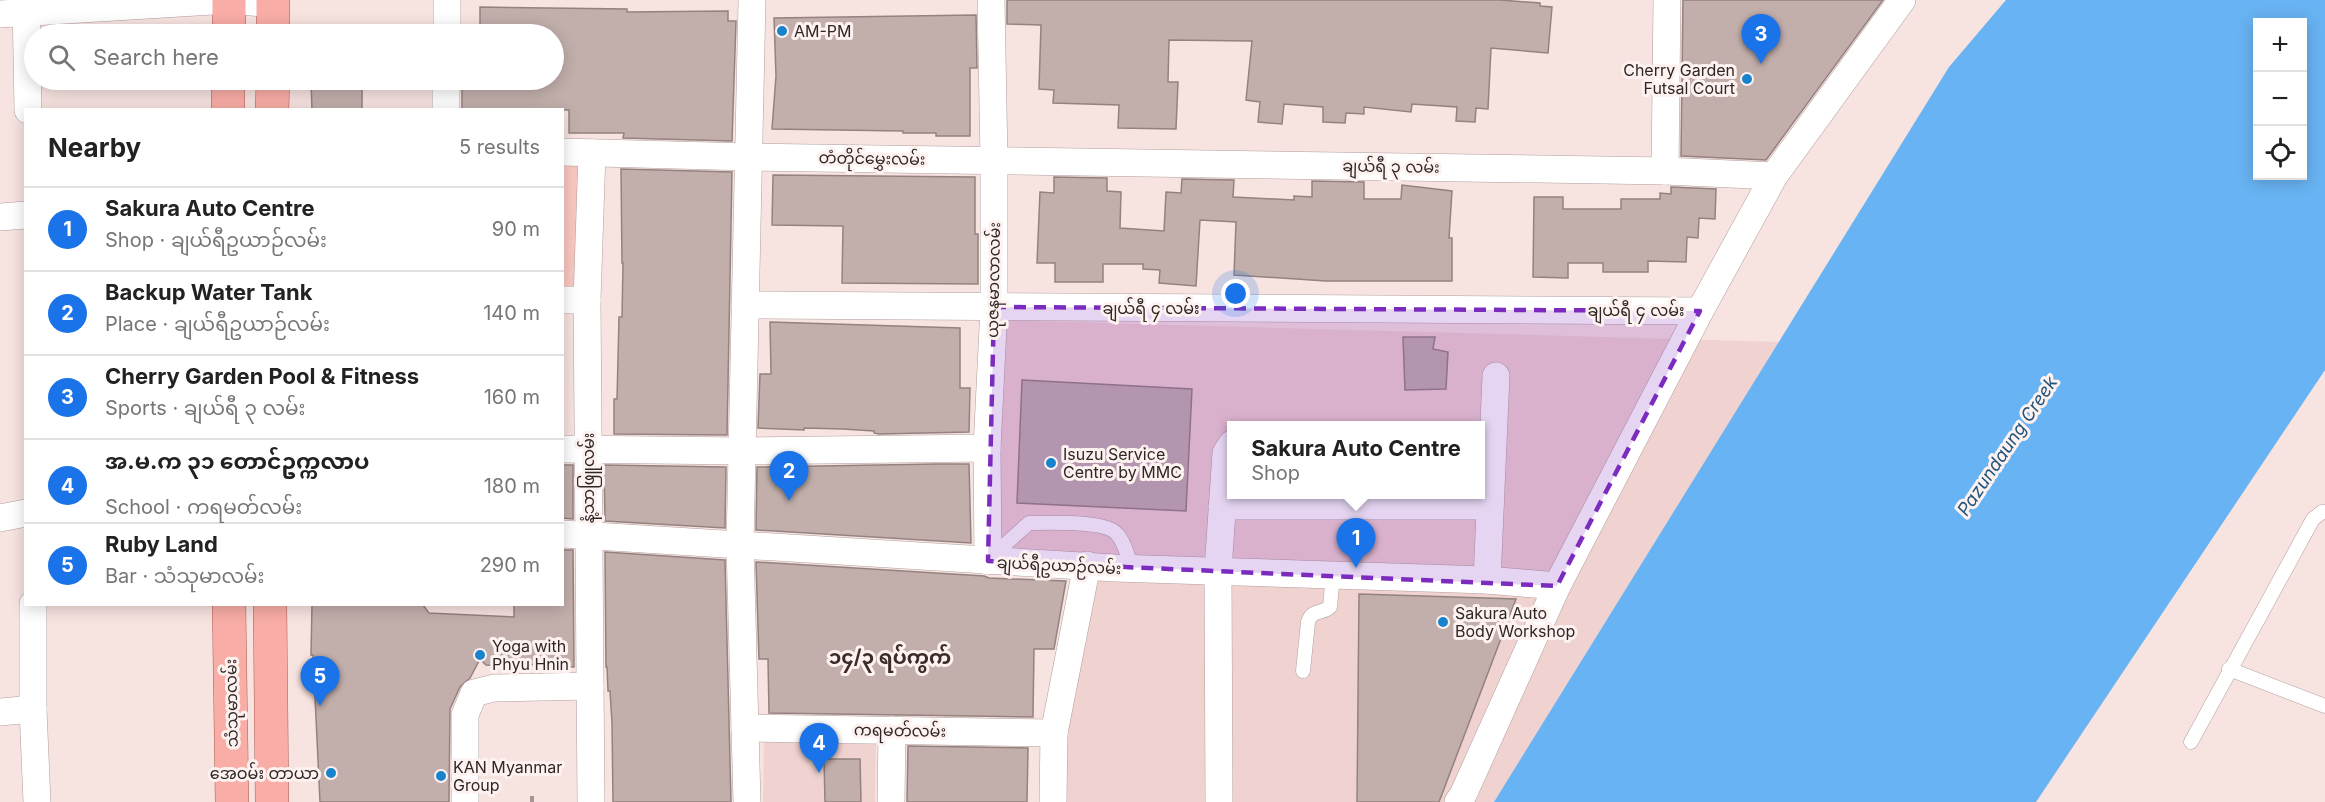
<!DOCTYPE html>
<html lang="en">
<head>
<meta charset="utf-8">
<style>
  body { margin:0; font-family:Inter,"Noto Sans Myanmar",sans-serif; background:#f6f6f6; color:#222 }
  .controls { position:absolute; right:18px; top:18px; display:grid; overflow:hidden; border-radius:0px; box-shadow:0 3px 15px #0003 }
  .controls button { width:54px; height:54px; display:grid; place-items:center; padding:0; border:0; border-bottom:2px solid #e0e0e0; background:#fff; color:#222; font:30px sans-serif }
  .you { position:absolute; left:1236px; top:294px; width:21px; height:21px; margin:-15px; border:4px solid #fff; border-radius:50%; background:#1a73e8; box-shadow:0 0 0 9px #1a73e833 }
  .badge { display:grid; place-items:center; width:39px; height:39px; border-radius:50%; background:#1a73e8; color:#fff; font-size:20px; font-weight:700 }
  .pin { position:absolute; translate:-50% -50px; filter:drop-shadow(0 2px 3px #0008) }
  .pin::after { content:''; position:absolute; top:32px; width:21px; height:18px; background:inherit; clip-path:polygon(0 0,100% 0,50% 100%) }
  .popup { position:absolute; left:1227px; top:421px; width:258px; height:78px; box-sizing:border-box; display:grid; place-content:center; border-radius:0px; background:#fff; filter:drop-shadow(0 2px 4px #0005); font-size:20px; white-space:nowrap; color:#767676 }
  .popup b { font-size:22px; color:#222 }
  .popup::after { content:''; position:absolute; left:50%; top:100%; margin-left:-12px; border:12px solid transparent; border-top-color:#fff }
  .list { margin:0; padding:0; list-style:none }
  h2 { display:flex; justify-content:space-between; align-items:center; height:78px; margin:0; padding:0 24px; font-size:26px }
  h2 small { font-size:20px; font-weight:400; color:#767676 }
  .list li { display:grid; grid-template-columns:39px 1fr auto; gap:18px; align-items:center; box-sizing:border-box; height:84px; padding:0 24px; border-top:2px solid #e0e0e0 }
  .list b { display:block; font-size:22px; white-space:nowrap }
  .list p { margin:0; font-size:20px; white-space:nowrap; color:#767676 }
  .list em { font-size:20px; font-style:normal; color:#767676 }
  .icon { flex:none; width:33px; height:33px; fill:none; stroke:currentColor; stroke-width:2; stroke-linecap:round; stroke-linejoin:round }
  .map { position:relative; flex:none; width:2325px; height:802px; overflow:hidden }
  .search { position:absolute; background:#fff; box-shadow:0 3px 15px #0003; left:24px; top:24px; width:540px; height:66px; display:flex; align-items:center; gap:15px; box-sizing:border-box; padding:0 21px; border-radius:33px; color:#767676; font-size:22px }
  .panel { position:absolute; background:#fff; box-shadow:0 3px 15px #0003; left:24px; top:108px; width:540px; height:498px; border-radius:0px }
  .map>svg:first-child { display:block }
  .built { fill:#f0d3d0; fill-rule:evenodd }
  .green { fill:#fac8c1 }
  .water { fill:#68b3f3; fill-rule:evenodd }
  .building { fill:#c2afac; stroke:#94827f; stroke-width:1.5 }
  .lines { fill:none; stroke-linecap:round; stroke-linejoin:round }
  .lane-casing { stroke:#b29f9d; stroke-width:15 }
  .street-casing { stroke:#b29f9d; stroke-width:28 }
  .primary-casing { stroke:#af5b52; stroke-width:34 }
  .path { stroke:#a69795; stroke-width:4; stroke-dasharray:6 3; stroke-linecap:butt }
  .lane { stroke:#fff; stroke-width:14 }
  .street { stroke:#fff; stroke-width:27 }
  .primary { stroke:#f8ada6; stroke-width:33 }
  .marked { fill:#7b2cbf; fill-opacity:0.2; stroke:#7b2cbf; stroke-width:4.5; stroke-dasharray:12 8; stroke-linejoin:round }
  .poi-dot { fill:#1982cc; stroke:#fef2f0; stroke-width:2 }
  .labels { text-anchor:middle; dominant-baseline:central; stroke-width:6; stroke-linejoin:round; paint-order:stroke }
  .poi-label { font-size:16px; fill:#2e2726; stroke:#fef2f0; text-anchor:start }
  .street-label { font-size:16px; fill:#2e2726; stroke:#fef2f0 }
  .water-label { font-size:18px; font-style:italic; fill:#1d537d; stroke:#fef2f0 }
  .quarter-label { font-size:20px; font-weight:bold; fill:#3b2c2a; stroke:#fef2f0 }
</style>
</head>
<body>
<div class="map">
<svg width="2325" height="802" viewBox="0 0 2325 802">
  <rect width="100%" height="100%" fill="#f7e3e0"/>
  <g class="built">
    <path d="M1000 320 1779 342 1494 802H1055L1074 554 997 548ZM1232 426H1480V494H1232Z"/>
    <path d="M764 742 876 744 875 802H763Z"/>
  </g>
  <path class="green" d="M563 166H580L576 289H563Z"/>
  <path class="water" d="M2006 0H2325V370L2036 802H1494L1949 67ZM2258 22H2302V176H2258Z"/>
  <g class="building">
    <path d="M1007 0H1500L1540 3V6L1552 7 1548 53 1491 48 1488 109 1476 108 1475 122 1456 121 1457 107 1412 104 1411 112 1364 107V114L1346 113 1345 123 1323 122V107L1284 104 1282 124 1258 122 1260 102 1246 100 1252 41 1169 40 1168 82H1178L1176 129 1118 128 1119 105 1053 103 1054 90 1039 89 1041 25 1007 24Z"/>
    <path d="M1683 0H1883L1766 160 1681 156Z"/>
    <path d="M480 7 627 9V12L728 11V21H736L732 141 623 138 624 133H569V110H462V80H554V34H480Z"/>
    <path d="M976 15 977 68H970V136H936V133H903V131L772 129 776 76 774 18Z"/>
    <path d="M362 82V110H312L311 83Z"/>
    <path d="M621 169 732 172 727 435 614 434V399H617L619 317H622L623 263H622Z"/>
    <path d="M773 175 975 177V234H978V284L842 283 843 226 772 225Z"/>
    <path d="M1054 177 1107 178V191L1121 192 1120 228 1164 231 1166 192 1181 193 1182 179 1234 180 1233 197 1294 200V196L1312 197V181L1364 182V199H1401L1402 185 1452 191 1449 238H1452V281H1326L1234 275 1236 222 1200 220 1196 286 1159 283 1160 270 1143 269V264H1103V282H1055V263H1037L1040 192 1054 193Z"/>
    <path d="M1671 187 1716 189 1715 219 1699 218 1698 238 1687 237 1686 262 1648 261V272H1603V263H1568V278L1533 277 1534 197H1563V209H1621V199H1660V193L1671 194Z"/>
    <path d="M770 322 960 328V388H970L969 432 879 434 874 433V431L843 429 804 428V430L758 428 760 374H771Z"/>
    <path d="M1403 337H1435L1433 349 1448 352 1446 389 1405 390Z"/>
    <path d="M1022 380 1192 389 1186 511 1017 503Z"/>
    <path d="M937 464H969L971 543 756 530 757 467Z"/>
    <path d="M562 465H573V519L562 518Z"/>
    <path d="M604 465 726 467 725 528 605 521Z"/>
    <path d="M562 550H573L574 667 520 664V666L486 665 480 659 470 678 460 687 450 709 449 802H320L313 655H311L312 604 423 605 429 613 514 617V604H562Z"/>
    <path d="M605 552 725 560 731 802H613L612 723 610 691H608L607 667H606Z"/>
    <path d="M756 562 984 576 989 578 1066 581 1054 649H1034L1033 717 769 713 768 659H759Z"/>
    <path d="M1359 594 1516 599 1439 802H1357Z"/>
    <path d="M908 746 1028 748 1027 802H907Z"/>
    <path d="M824 759H860L861 802H825Z"/>
  </g>
  <g class="lines">
    <g class="lane-casing">
      <g id="lane">
        <path d="M989 559 1029 523C1048 523 1106 520 1117 534 1125 543 1128 557 1132 569"/>
        <path d="M2229 669 2325 706"/>
        <path d="M1303 671 1308 622C1312 609 1322 614 1330 607L1333 574"/>
        <path d="M2191 742 2313 519 2322 512H2325"/>
      </g>
    </g>
    <g class="street-casing">
      <g id="street">
        <path d="M26 0 28 110"/>
        <path d="M0 14 229 0 273 4"/>
        <path d="M447 34V0"/>
        <path d="M446 110V80"/>
        <path d="M562 152 749 157 1665 171 1774 176"/>
        <path d="M1665 171 1667 0"/>
        <path d="M0 217 26 215"/>
        <path d="M562 300H587"/>
        <path d="M745 305 1700 311"/>
        <path d="M562 449 742 451 987 448"/>
        <path d="M1222 506H1490"/>
        <path d="M0 518 26 513"/>
        <path d="M562 534 1115 568 1487 580 1557 586"/>
        <path d="M988 561 987 448 994 307V160L991 0"/>
        <path d="M1487 580 1496 376"/>
        <path d="M33 604V709L37 802"/>
        <path d="M0 712 33 709"/>
        <path d="M745 728 1054 733"/>
        <path d="M465 802V715L474 693 494 688 590 686"/>
        <path d="M591 802 587 300 592 153"/>
        <path d="M747 802 740 545 752 0"/>
        <path d="M891 802 892 730"/>
        <path d="M1053 802 1054 733 1087 565"/>
        <path d="M1219 802 1218 570 1226 453 1232 444"/>
        <path d="M1458 802 1463 795 1557 586 1700 311 1774 176 1902 0"/>
      </g>
    </g>
    <g class="primary-casing">
      <g id="primary">
        <path d="M229 34V0"/>
        <path d="M273 34V0"/>
        <path d="M228 110V80"/>
        <path d="M272 110 273 80"/>
        <path d="M229 604 232 802"/>
        <path d="M270 604 272 802"/>
      </g>
    </g>
    <path class="path" d="M532 802V794"/>
    <use href="#lane" class="lane"/>
    <use href="#street" class="street"/>
    <use href="#primary" class="primary"/>
  </g>
  <path class="marked" d="M994 307 1700 311 1557 586 988 561Z"/>
  <g class="poi-dot">
    <circle cx="782" cy="31" r="6"/>
    <circle cx="1747" cy="79" r="6"/>
    <circle cx="1051" cy="463" r="6"/>
    <circle cx="1443" cy="622" r="6"/>
    <circle cx="480" cy="655" r="6"/>
    <circle cx="331" cy="773" r="6"/>
    <circle cx="441" cy="776" r="6"/>
  </g>
  <g class="labels">
    <g class="poi-label">
      <text x="794" y="31">AM-PM</text>
      <text x="1735" y="70" text-anchor="end">Cherry Garden<tspan x="1735" dy="18">Futsal Court</tspan></text>
      <text x="1063" y="454">Isuzu Service<tspan x="1063" dy="18">Centre by MMC</tspan></text>
      <text x="1455" y="613">Sakura Auto<tspan x="1455" dy="18">Body Workshop</tspan></text>
      <text x="492" y="646">Yoga with<tspan x="492" dy="18">Phyu Hnin</tspan></text>
      <text x="453" y="767">KAN Myanmar<tspan x="453" dy="18">Group</tspan></text>
      <text x="319" y="773" text-anchor="end">အေဝမ်း တာယာ</text>
    </g>
    <g class="street-label">
      <text transform="translate(872 158) rotate(1)">တံတိုင်မွှေးလမ်း</text>
      <text transform="translate(1391 166) rotate(1)">ချယ်ရီ ၃ လမ်း</text>
      <text transform="translate(993 280) rotate(-89)">ယုဇနမာလာလမ်း</text>
      <text x="1151" y="308">ချယ်ရီ ၄ လမ်း</text>
      <text x="1636" y="310">ချယ်ရီ ၄ လမ်း</text>
      <text transform="translate(588 478) rotate(-90)">နံ့သာဖြူလမ်း</text>
      <text transform="translate(1059 565) rotate(3)">ချယ်ရီဥယာဉ်လမ်း</text>
      <text transform="translate(231 703) rotate(-91)">သံသုမာလမ်း</text>
      <text transform="translate(900 730) rotate(1)">ကရမတ်လမ်း</text>
    </g>
    <g class="water-label">
      <text transform="translate(2007 446) rotate(-56)">Pazundaung Creek</text>
    </g>
    <g class="quarter-label">
      <text x="890" y="657">၁၄/၃ ရပ်ကွက်</text>
    </g>
  </g>
</svg>
<div class="controls">
<button>+</button>
<button>−</button>
<button><svg class="icon" aria-label="locate" viewBox="0 0 24 24"><circle cx="12" cy="12" r="6"/><path d="M12 2v4M12 18v4M2 12h4M18 12h4"/></svg></button>
</div>
<div class="you"></div>
<div class="pin badge" style="left:1356px;top:568px">1</div>
<div class="popup"><b>Sakura Auto Centre</b>Shop</div>
<div class="pin badge" style="left:789px;top:501px">2</div>
<div class="pin badge" style="left:1761px;top:64px">3</div>
<div class="pin badge" style="left:819px;top:773px">4</div>
<div class="pin badge" style="left:320px;top:706px">5</div>
<div class="search"><svg class="icon" aria-label="search" viewBox="0 0 24 24"><circle cx="10" cy="10" r="6"/><path d="M15 15l6 6"/></svg>Search here</div>
<section class="panel">
<h2>Nearby<small>5 results</small></h2>
<ul class="list">
<li><span class="badge">1</span><div><b>Sakura Auto Centre</b><p>Shop · ချယ်ရီဥယာဉ်လမ်း</p></div><em>90 m</em></li>
<li><span class="badge">2</span><div><b>Backup Water Tank</b><p>Place · ချယ်ရီဥယာဉ်လမ်း</p></div><em>140 m</em></li>
<li><span class="badge">3</span><div><b>Cherry Garden Pool &amp; Fitness</b><p>Sports · ချယ်ရီ ၃ လမ်း</p></div><em>160 m</em></li>
<li><span class="badge">4</span><div><b>အ.မ.က ၃၁ တောင်ဥက္ကလာပ</b><p>School · ကရမတ်လမ်း</p></div><em>180 m</em></li>
<li><span class="badge">5</span><div><b>Ruby Land</b><p>Bar · သံသုမာလမ်း</p></div><em>290 m</em></li>
</ul>
</section>
</div>
</body>
</html>
